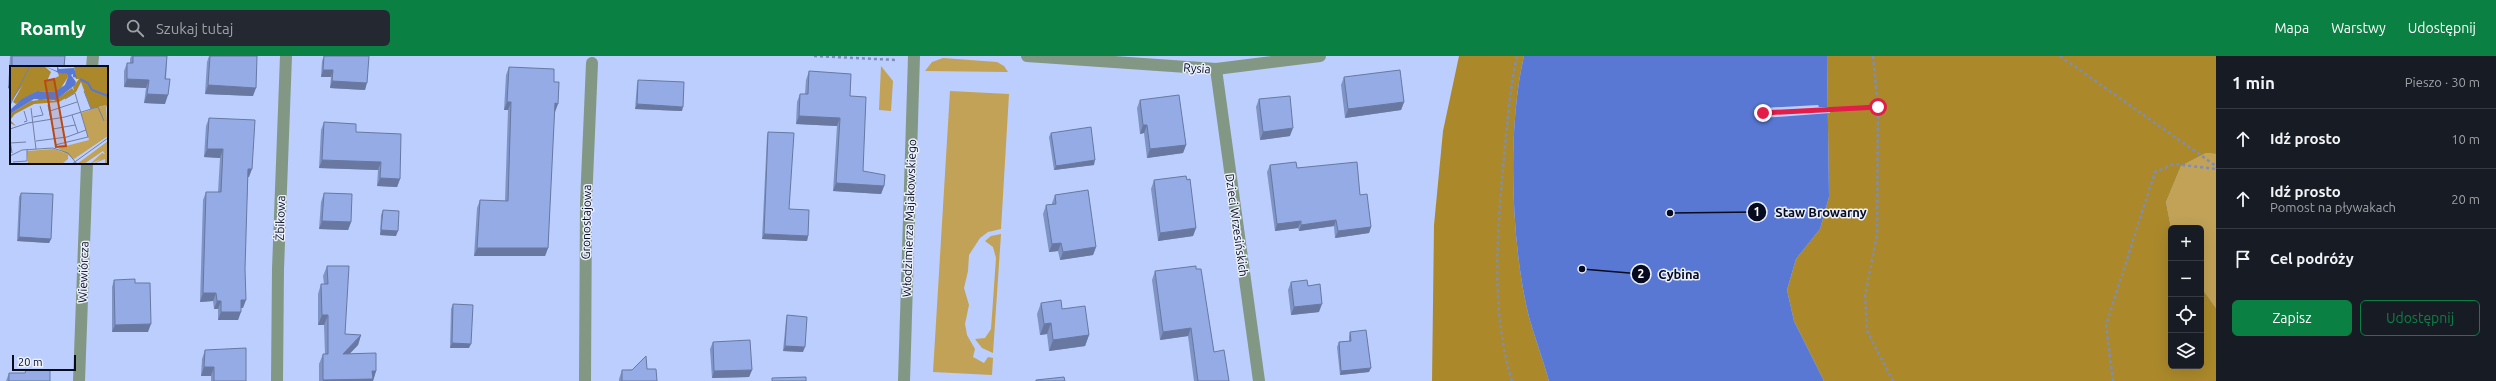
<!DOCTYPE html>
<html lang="pl">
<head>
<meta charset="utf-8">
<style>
  body { margin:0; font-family:Ubuntu,sans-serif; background:#242831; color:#f1f3f6 }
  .controls { position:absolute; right:12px; bottom:12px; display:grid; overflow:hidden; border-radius:6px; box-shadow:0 4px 16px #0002 }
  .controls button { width:36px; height:36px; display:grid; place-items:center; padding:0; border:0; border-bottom:1px solid #363941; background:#171b24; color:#f1f3f6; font:20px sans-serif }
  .scale { position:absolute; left:12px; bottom:10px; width:64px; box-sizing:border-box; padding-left:4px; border:2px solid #060b20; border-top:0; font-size:11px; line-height:14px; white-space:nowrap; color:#060b20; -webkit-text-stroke:3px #ebf0fc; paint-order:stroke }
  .stop { position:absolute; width:12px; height:12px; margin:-9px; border:3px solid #e11d48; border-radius:50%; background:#fff }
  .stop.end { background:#e11d48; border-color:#fff; box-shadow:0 1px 4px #0008 }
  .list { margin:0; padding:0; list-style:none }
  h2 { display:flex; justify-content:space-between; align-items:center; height:52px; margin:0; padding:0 16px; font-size:17px }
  h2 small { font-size:13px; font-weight:400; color:#9ea1a6 }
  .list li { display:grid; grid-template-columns:26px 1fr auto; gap:12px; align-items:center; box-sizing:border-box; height:60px; padding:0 16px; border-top:1px solid #363941 }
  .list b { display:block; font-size:15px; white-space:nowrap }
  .list p { margin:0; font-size:13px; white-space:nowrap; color:#9ea1a6 }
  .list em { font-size:13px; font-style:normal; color:#9ea1a6 }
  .actions { display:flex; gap:8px; padding:12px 16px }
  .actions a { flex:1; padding:9px 0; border:1px solid #0b8043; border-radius:6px; text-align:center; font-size:14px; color:#0b8043 }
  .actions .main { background:#0b8043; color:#fff }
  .icon { flex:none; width:22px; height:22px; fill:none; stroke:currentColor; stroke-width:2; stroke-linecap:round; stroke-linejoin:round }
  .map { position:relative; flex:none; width:2216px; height:325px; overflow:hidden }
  header { display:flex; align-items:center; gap:24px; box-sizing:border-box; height:56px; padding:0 20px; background:#0b8043; color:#fff }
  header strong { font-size:19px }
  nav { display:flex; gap:22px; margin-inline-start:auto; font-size:14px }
  .search { width:280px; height:36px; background:#242831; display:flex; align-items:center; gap:10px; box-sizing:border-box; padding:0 14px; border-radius:6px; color:#9ea1a6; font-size:15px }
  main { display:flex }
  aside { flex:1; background:#171b24 }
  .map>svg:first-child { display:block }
  .green { fill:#c1a257 }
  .forest { fill:#ab892b }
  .water { fill:#5978d4 }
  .pier { fill:#bbcefe }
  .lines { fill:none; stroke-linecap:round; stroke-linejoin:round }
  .path { stroke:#7e8db4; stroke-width:2.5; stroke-dasharray:3 3; stroke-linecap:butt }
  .minor { stroke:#829884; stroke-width:12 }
  .wall { fill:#7f93c5 }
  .shaded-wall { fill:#6878a0 }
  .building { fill:#94abe5; stroke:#6878a0 }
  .route { stroke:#e11d48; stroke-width:5 }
  .labels { text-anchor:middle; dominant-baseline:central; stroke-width:3; stroke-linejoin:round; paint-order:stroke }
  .street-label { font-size:12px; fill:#060b20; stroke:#ebf0fc }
  .inset-river { fill:none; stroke:#5978d4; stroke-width:2 }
  .inset-road { fill:none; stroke:#7380a5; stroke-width:1 }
  .view { fill:#bb4910; fill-opacity:0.15; stroke:#bb4910; stroke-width:2 }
  .inset-edge { fill:none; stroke:#060b20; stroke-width:2 }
  .leader { fill:none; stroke:#060b20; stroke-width:1.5 }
  .callout-dot { fill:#060b20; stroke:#ebf0fc; stroke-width:1.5 }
  .mark-label { font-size:12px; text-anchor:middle; font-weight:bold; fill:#fff }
  .callout-label { font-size:13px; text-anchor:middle; font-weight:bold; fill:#060b20; stroke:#ebf0fc; stroke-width:3; stroke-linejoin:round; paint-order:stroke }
</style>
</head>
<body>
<header>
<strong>Roamly</strong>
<div class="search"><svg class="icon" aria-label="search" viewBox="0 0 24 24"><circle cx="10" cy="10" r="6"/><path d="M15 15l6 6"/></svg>Szukaj tutaj</div>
<nav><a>Mapa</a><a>Warstwy</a><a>Udostępnij</a></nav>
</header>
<main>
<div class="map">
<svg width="2216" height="325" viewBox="0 0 2216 325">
  <rect width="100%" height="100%" fill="#bbcefe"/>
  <g class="green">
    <path d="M943 2 997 6 1004 10 1008 16 925 15 932 6Z"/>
    <path d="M881 10 893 25 891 55 879 54Z"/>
    <path d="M950 35 1009 38 1001 173 988 176 980 182 969 199 968 215 964 232 969 249 965 268 967 279 975 293 973 301 984 307 988 301 993 302 992 319 933 316Z"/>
    <path d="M2206 97 2216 98V252L2201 231V172H2171L2166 146 2181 110Z"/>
    <path d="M1001 178 993 297 982 292 975 283 985 282 991 273 996 202 993 191 985 185 991 180Z"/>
  </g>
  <g class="forest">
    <path d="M1459 0H1524C1507 72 1511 189 1529 261 1535 282 1543 304 1549 325H1432L1434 169 1443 75Z"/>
    <path d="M1827 0H2216V98L2206 97 2181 110 2166 146 2171 172V310H2201V231L2216 252V325H1824L1794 265 1787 234 1796 203 1820 173 1829 141Z"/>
  </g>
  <path class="water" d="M1524 0H1827L1829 141 1820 173 1796 203 1787 234 1794 265 1824 325H1549C1543 304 1535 282 1529 261 1511 189 1507 72 1524 0Z"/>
  <path class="pier" d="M1818 49 1819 51H1830V57L1763 62 1762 52Z"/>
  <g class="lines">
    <g class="path">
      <path d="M814 0 897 4"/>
      <path d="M1873 0 1878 51 1877 179 1865 240 1867 275 1893 325"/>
      <path d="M2060 0 2216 110"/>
      <path d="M1763 57 1878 51"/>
      <path d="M1512 325C1491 256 1497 183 1503 111 1507 74 1509 36 1517 0"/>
      <path d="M2113 325 2106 269 2155 116 2174 108 2216 113"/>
    </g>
    <g class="minor">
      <path d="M1027 0 1216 13 1320 0"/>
      <path d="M92 11 93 0"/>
      <path d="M1216 13 1259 325"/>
      <path d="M79 325 87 107"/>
      <path d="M277 325 278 213 286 0"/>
      <path d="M585 325 586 147 592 7"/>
      <path d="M904 325 914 0"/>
    </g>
  </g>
  <g class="wall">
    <path d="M10 0H65L64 11H11V33L8 32Z"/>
    <path d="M131 0H167L165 48 144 47 146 32 124 31V15L127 7H130V3Z"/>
    <path d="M209 0H250L253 40 205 38 207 6Z"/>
    <path d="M324 0H369L365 34 330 32 331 21H321L322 5Z"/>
    <path d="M509 11 554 26 555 56H554L548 192 545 200H474L477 152 480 144 505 145 508 54H504L506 19Z"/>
    <path d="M809 15 850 40 863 115 884 130 881 138 833 135 837 70 796 68 797 46 800 38H805L806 24Z"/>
    <path d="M1344 21 1404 46 1401 54 1345 62 1341 29Z"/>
    <path d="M638 24 682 55 635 53 637 28Z"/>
    <path d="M1259 43 1290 80 1260 84 1256 51Z"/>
    <path d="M1140 44 1186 89 1183 97 1147 102 1144 77 1140 78 1137 52Z"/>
    <path d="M209 62 249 121H248L243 252H241L238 264H218V253H214L213 245 200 246 203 144 206 136H218L220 102 204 101 206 70Z"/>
    <path d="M324 66 356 76 400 123 397 131 377 130 378 114 319 112 321 74Z"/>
    <path d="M768 76 789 153 808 180 807 185 762 183 767 80Z"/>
    <path d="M1051 77 1094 109 1054 114 1049 81Z"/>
    <path d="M11 85V102H10Z"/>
    <path d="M1270 109 1297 112 1360 139 1371 171 1369 177 1335 182 1334 170 1299 175 1298 172 1275 175 1267 116Z"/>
    <path d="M1154 124 1196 172 1193 180 1158 185 1151 133Z"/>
    <path d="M21 137 51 183 49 187 17 185 19 141Z"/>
    <path d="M324 137 351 166 348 174 319 173 321 146Z"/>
    <path d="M1055 139 1096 191 1093 199 1060 204 1058 195 1049 196 1043 158 1046 149 1052 148V147Z"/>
    <path d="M383 154 396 180 380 179 381 159Z"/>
    <path d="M327 210 345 278 361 279 358 289 349 298 376 315 373 325H319V308L323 298H325L324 269H318V238L321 228H324L323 220Z"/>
    <path d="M1155 215 1214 296 1229 325H1194L1188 280 1160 284 1152 224Z"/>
    <path d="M114 224 135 227 148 276H112V231Z"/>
    <path d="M1291 226 1308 230 1319 256 1291 259 1288 234Z"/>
    <path d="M1041 247 1062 253 1089 279 1085 290 1049 295 1047 278 1040 279 1037 258Z"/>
    <path d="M453 248 469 292H450L451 253Z"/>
    <path d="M787 259 803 296 783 295 786 264Z"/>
    <path d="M1350 276 1369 316 1340 319 1337 291 1339 286 1349 285V280Z"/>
    <path d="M713 286 752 314 749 321 712 322 710 293Z"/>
    <path d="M205 294 246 325H211V320H201L202 303Z"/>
    <path d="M647 313 657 325H619V323L622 314Z"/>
    <path d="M26 314 50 325H6L9 317H25Z"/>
  </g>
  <g class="shaded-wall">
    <path d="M323 14H333L331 21H321Z"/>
    <path d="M127 23 149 24 146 32 124 31Z"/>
    <path d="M11 24V33L8 32Z"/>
    <path d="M332 25 367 27 365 34 330 32Z"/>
    <path d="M208 29 256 32 253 40 205 38Z"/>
    <path d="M147 38 168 39 165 48 144 47Z"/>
    <path d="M507 46H511L508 54H504Z"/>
    <path d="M1404 46 1401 54 1345 62 1348 53Z"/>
    <path d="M555 47 558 48 555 56H552Z"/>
    <path d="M637 48 683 51 682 55 635 53Z"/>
    <path d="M799 60 840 62 837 70 796 68Z"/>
    <path d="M1143 69H1147L1144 77 1140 78Z"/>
    <path d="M1293 72 1290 80 1260 84 1263 76Z"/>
    <path d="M1186 89 1183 97 1147 102 1150 93Z"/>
    <path d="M207 93H223L220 102 204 101Z"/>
    <path d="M322 104 381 106 378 114 319 112Z"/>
    <path d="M1095 104 1094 109 1054 114 1056 110Z"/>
    <path d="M248 113H252L249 121H245Z"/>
    <path d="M380 122 400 123 397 131 377 130Z"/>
    <path d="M836 127 884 130 881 138 833 135Z"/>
    <path d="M1336 164 1334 170 1299 175 1301 169Z"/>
    <path d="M322 165 351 166 348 174 319 173Z"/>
    <path d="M1301 165 1298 172 1275 175 1277 168Z"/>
    <path d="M1371 171 1369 177 1335 182 1338 175Z"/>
    <path d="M1196 172 1193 180 1158 185 1160 177Z"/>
    <path d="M381 174 398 175 396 180 380 179Z"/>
    <path d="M764 178 808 180 807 185 762 183Z"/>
    <path d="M19 181 51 183 49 187 17 185Z"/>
    <path d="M1061 187 1058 195 1049 196 1052 188Z"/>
    <path d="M1096 191 1093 199 1060 204 1063 196Z"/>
    <path d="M477 192H548L545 200H474Z"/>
    <path d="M203 237H216L213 245 200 246Z"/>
    <path d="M241 244H246L243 252H238Z"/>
    <path d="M217 245H221L218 253H214Z"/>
    <path d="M1322 248 1319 256 1291 259 1294 251Z"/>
    <path d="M221 256H241L238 264H218Z"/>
    <path d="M322 259H328L324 269H318Z"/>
    <path d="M1051 267 1047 278 1040 279 1044 268Z"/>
    <path d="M151 268 148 276H112L115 269Z"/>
    <path d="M1191 272 1188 280 1160 284 1163 276Z"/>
    <path d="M361 279 358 289 340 308 343 298Z"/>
    <path d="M1089 279 1085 290 1049 295 1053 284Z"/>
    <path d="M452 287 471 288 469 292H450Z"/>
    <path d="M785 290 805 291 803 296 783 295Z"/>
    <path d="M204 311H214L211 320H201Z"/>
    <path d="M1371 312 1369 316 1340 319 1341 315Z"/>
    <path d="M752 314 749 321 712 322 714 315Z"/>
    <path d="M372 315H376L373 325H323V324Z"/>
  </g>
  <g class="building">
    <path d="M12 0H65L64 11H12Z"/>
    <path d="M133 0H167L165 23H170L168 39 147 38 149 24 127 23V7H133Z"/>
    <path d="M210 0H257L256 32 208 29Z"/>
    <path d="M324 0H369L367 27 332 25 333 14H323Z"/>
    <path d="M509 11 554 13V26H559L558 48 555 47 548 192H477L480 144 508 145 511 46H507Z"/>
    <path d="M1400 14 1404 46 1348 53 1344 21Z"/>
    <path d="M809 15 851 18 850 40 866 41 863 115 885 119 884 130 836 127 840 62 799 60 800 38H808Z"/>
    <path d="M638 24 684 26 683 51 637 48Z"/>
    <path d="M1179 39 1186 89 1150 93 1147 69H1143L1140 44Z"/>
    <path d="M1290 40 1293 72 1263 76 1259 43Z"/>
    <path d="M209 62 255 64 252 113H248L245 213 246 244H241V256H221V245H217L216 237H203L206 136H221L223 93H207Z"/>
    <path d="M324 66 356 68V76L401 78 400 123 380 122 381 106 322 104Z"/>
    <path d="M1091 71 1095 104 1056 110 1051 77Z"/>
    <path d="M768 76 794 77 789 153 809 154 808 180 764 178Z"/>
    <path d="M1296 106 1297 112 1357 106 1360 139 1367 138 1371 171 1338 175 1336 164 1301 169V165L1277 168 1270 109Z"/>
    <path d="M1186 120 1187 124 1190 123 1196 172 1160 177 1154 124Z"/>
    <path d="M1088 134 1096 191 1063 196 1061 187 1052 188 1046 149 1056 148 1055 139Z"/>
    <path d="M21 137 53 138 51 183 19 181Z"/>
    <path d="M324 137 352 138 351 166 322 165Z"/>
    <path d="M383 154 399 155 398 175 381 174Z"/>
    <path d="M327 210H349L345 278 361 279 343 298 376 297V315H372L373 323 323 324V298H328V259H322L321 228H328Z"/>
    <path d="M1196 210V213H1201L1214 296 1224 294 1229 325H1198L1191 272 1163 276 1155 215Z"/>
    <path d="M135 223V227H150L151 268 115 269 114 224Z"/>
    <path d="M1307 224 1308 230 1320 228 1322 248 1294 251 1291 226Z"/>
    <path d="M1061 244 1062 253 1085 250 1089 279 1053 284 1051 267 1044 268 1041 247Z"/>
    <path d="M453 248 473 249 471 288 452 287Z"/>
    <path d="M787 259 807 261 805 291 785 290Z"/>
    <path d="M1366 274 1371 312 1341 315 1339 286 1351 285 1350 276Z"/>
    <path d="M750 284 752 314 714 315 713 286Z"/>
    <path d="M246 292V325H214V311H204L205 294Z"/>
    <path d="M646 300 647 313H656L657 325H622V314H632Z"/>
    <path d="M26 314H50V325H9V317H25Z"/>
    <path d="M806 321V325H772V322Z"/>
    <path d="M1064 321 1065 325H1036V324Z"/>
  </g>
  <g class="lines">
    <path class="route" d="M1763 57 1878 51"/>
  </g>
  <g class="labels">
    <g class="street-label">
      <text transform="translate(1197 12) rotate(4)">Rysia</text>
      <text transform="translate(280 162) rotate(-88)">Żbikowa</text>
      <text transform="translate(909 162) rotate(-88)">Włodzimierza Majakowskiego</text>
      <text transform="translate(586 166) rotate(-89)">Gronostajowa</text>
      <text transform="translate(1237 169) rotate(82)">Dzieci Wrzesińskich</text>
      <text transform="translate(83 216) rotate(-88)">Wiewiórcza</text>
    </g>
  </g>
  <g transform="translate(10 10)">
    <rect width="98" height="98" fill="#bbcefe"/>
    <path d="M96 39 98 70 64 93 48 82 79 74 71 47ZM98 75V98H95V93L83 98 91 93 80 98 92 87 95 88 93 85 74 98H67ZM44 83 58 88V93L52 98H18L17 85Z" fill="#c1a257"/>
    <path d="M4 0H34L41 6 38 13 39 15 49 10 47 5 57 8 58 11 51 22 44 26 27 25 6 38 3 36 12 20 0 37V2ZM60 0H98V44L96 39 81 43 71 16 66 26 49 36 24 38 5 48 0 54 6 60 0 57V48L21 35 29 34 26 32 44 35 62 22 64 25 63 21 69 13H66L64 0Z" fill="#ab892b"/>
    <path d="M34 0 47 5V0L49 3 64 2 67 12 63 11V8L61 9 66 16 65 19 46 34 24 33 0 48 1 43 12 33 27 25 44 26 55 19 58 11 57 8 49 7Z" fill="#5978d4"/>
    <path class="inset-river" d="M70 13 78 17 82 24 98 30"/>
    <path class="inset-road" d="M74 25 81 43M0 39 20 0M38 39 41 54M21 42 26 83M14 45 17 55 14 56M40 45 67 36M62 49 68 67M23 51 33 49 30 40M0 63 18 57 55 51 88 41 94 55M43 63 65 59M0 74 2 87M26 75 57 71 76 64M0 77 16 76M45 79 78 71 65 27 55 33M0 90 12 84 43 82 58 87 67 98M3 96 17 95V83M62 98 98 72"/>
    <path class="view" d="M44 13 56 80 46 81 35 15Z"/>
    <rect width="98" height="98" class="inset-edge"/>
  </g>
  <path class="leader" d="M1670 157L1757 156M1582 213L1641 218"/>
  <g class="callout-dot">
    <circle cx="1670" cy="157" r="4"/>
    <circle cx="1582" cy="213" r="4"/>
    <circle cx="1757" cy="156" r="10"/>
    <circle cx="1641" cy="218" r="10"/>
  </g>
  <g class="mark-label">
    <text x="1757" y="160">1</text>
    <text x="1641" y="222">2</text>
  </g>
  <g class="callout-label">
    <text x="1821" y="161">Staw Browarny</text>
    <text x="1679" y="223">Cybina</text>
  </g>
</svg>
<div class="controls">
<button>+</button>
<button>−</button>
<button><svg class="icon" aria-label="locate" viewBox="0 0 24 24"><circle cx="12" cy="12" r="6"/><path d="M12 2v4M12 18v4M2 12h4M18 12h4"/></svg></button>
<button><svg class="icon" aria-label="layers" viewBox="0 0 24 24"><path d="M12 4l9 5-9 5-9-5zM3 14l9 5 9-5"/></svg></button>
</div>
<div class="scale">20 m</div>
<div class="stop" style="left:1878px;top:51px"></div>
<div class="stop end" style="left:1763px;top:57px"></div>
</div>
<aside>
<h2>1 min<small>Pieszo · 30 m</small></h2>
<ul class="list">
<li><svg class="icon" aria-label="ahead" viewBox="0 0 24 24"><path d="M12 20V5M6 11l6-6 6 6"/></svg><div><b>Idź prosto</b></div><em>10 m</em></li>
<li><svg class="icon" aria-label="ahead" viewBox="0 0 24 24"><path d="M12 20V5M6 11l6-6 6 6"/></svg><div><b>Idź prosto</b><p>Pomost na pływakach</p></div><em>20 m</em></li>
<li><svg class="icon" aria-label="arrive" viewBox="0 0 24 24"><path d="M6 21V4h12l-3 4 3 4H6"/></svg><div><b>Cel podróży</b></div></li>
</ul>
<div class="actions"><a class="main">Zapisz</a><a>Udostępnij</a></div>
</aside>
</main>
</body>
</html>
